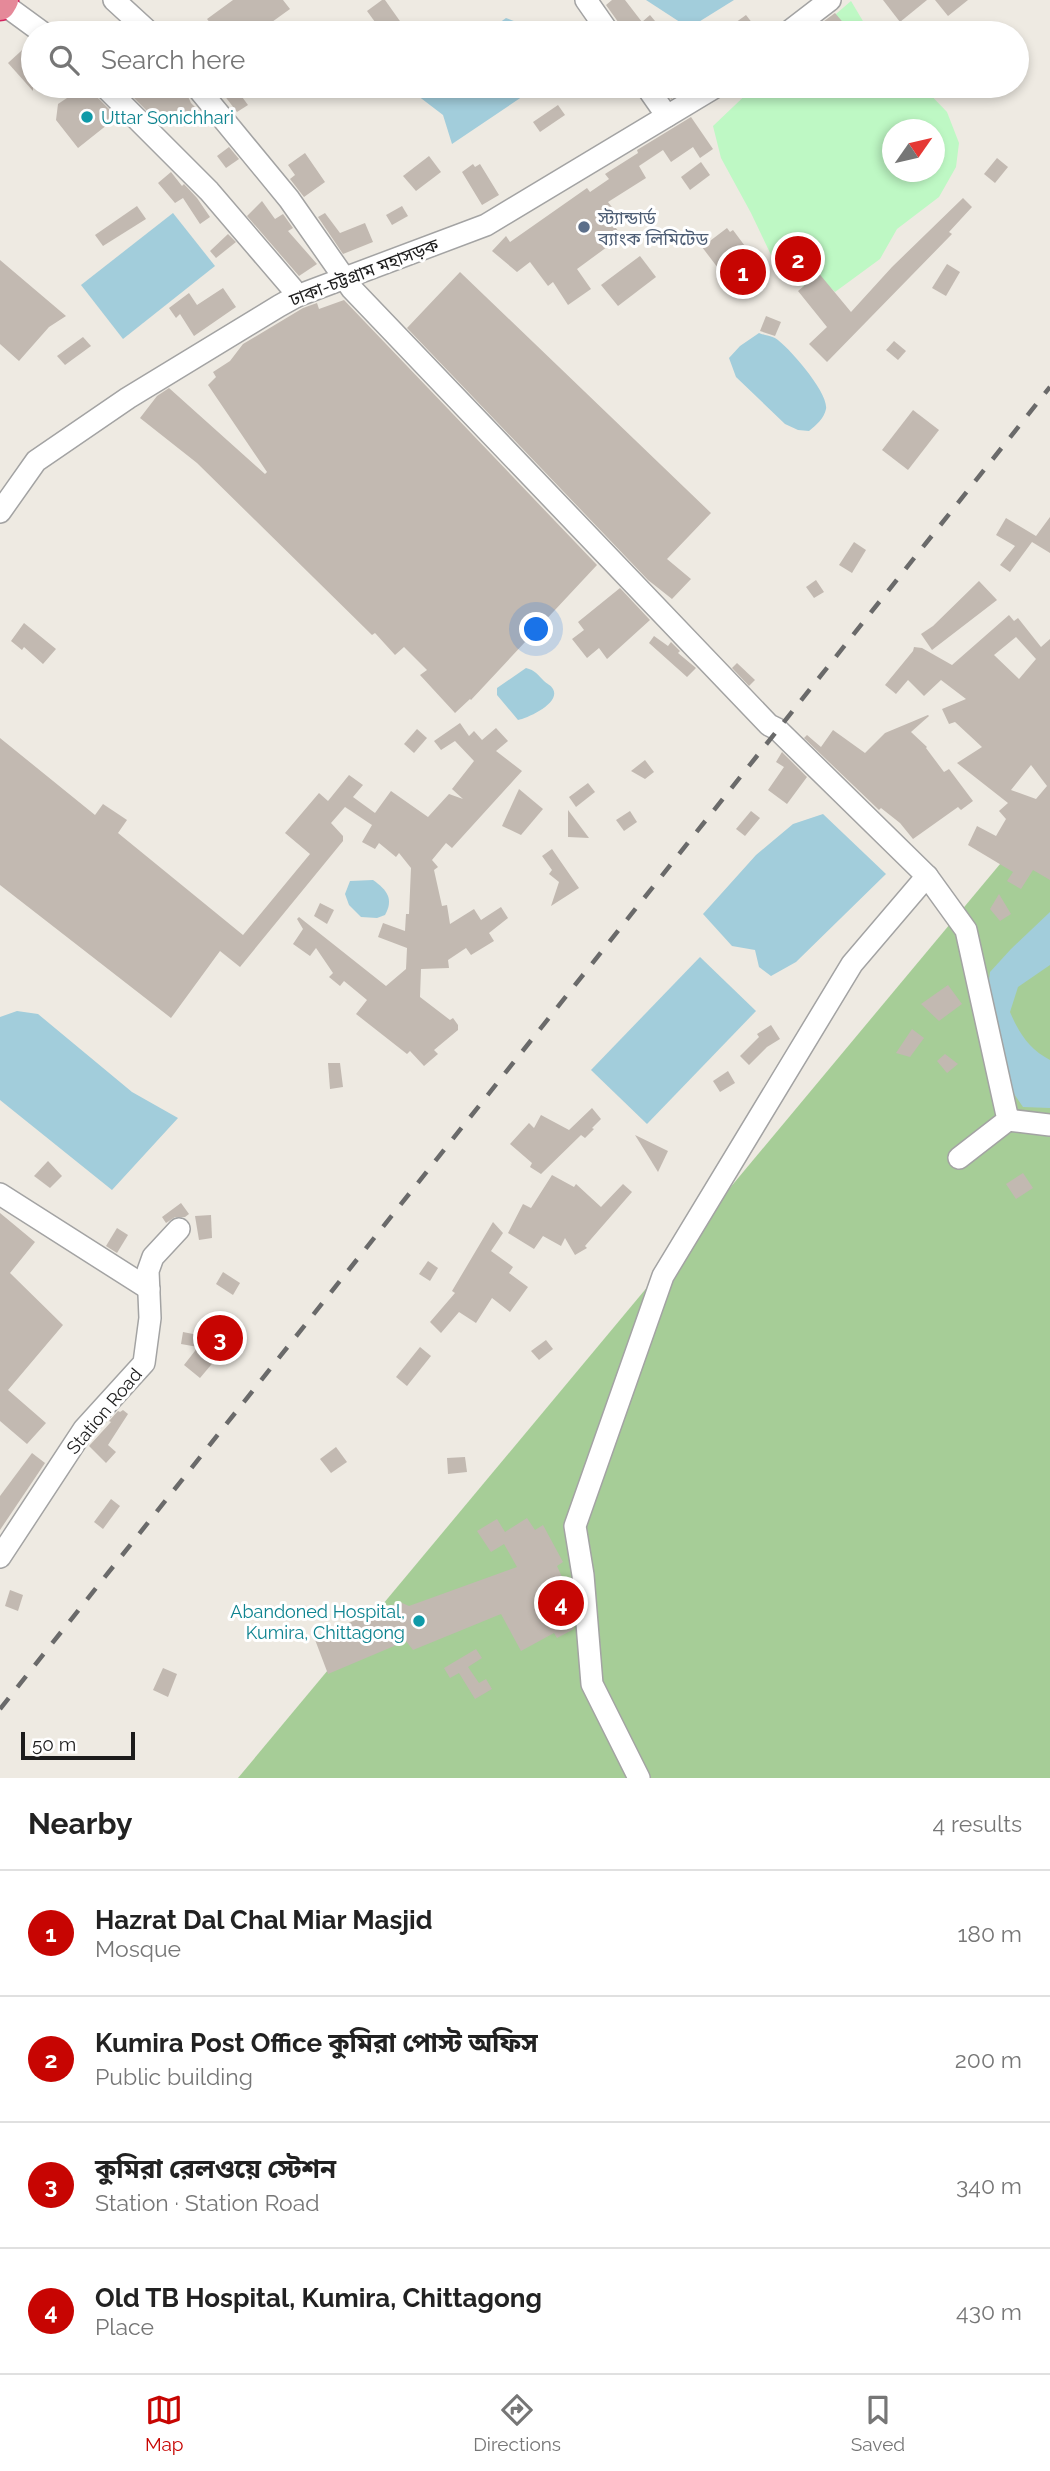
<!DOCTYPE html>
<html lang="en">
<head>
<meta charset="utf-8">
<style>
  body { margin:0; font-family:Raleway,"Noto Sans Bengali",sans-serif; background:#f2f2f2; color:#222 }
  .compass { position:absolute; left:882px; top:119px; width:63px; height:63px; border-radius:50%; background:#fff; box-shadow:0 4px 10px #0003; rotate:56deg }
  .scale { position:absolute; left:21px; bottom:18px; width:114px; box-sizing:border-box; padding-left:7px; border:4px solid #1c1c1c; border-top:0; font-size:19px; line-height:24px; white-space:nowrap; color:#1c1c1c; -webkit-text-stroke:5px #fff; paint-order:stroke }
  .you { position:absolute; left:537px; top:630px; width:24px; height:24px; margin:-18px; border:5px solid #fff; border-radius:50%; background:#1a73e8; box-shadow:0 0 0 10px #1a73e833 }
  .badge { display:grid; place-items:center; width:46px; height:46px; border-radius:50%; background:#c70502; color:#fff; font-size:23px; font-weight:700 }
  .pin { position:absolute; translate:-50% -50%; border:4px solid #fff; box-shadow:0 2px 7px #0006 }
  .list { margin:0; padding:0; list-style:none }
  h2 { display:flex; justify-content:space-between; align-items:center; height:91px; margin:0; padding:0 28px; font-size:30px }
  h2 small { font-size:23px; font-weight:400; color:#767676 }
  .list li { display:grid; grid-template-columns:46px 1fr auto; gap:21px; align-items:center; box-sizing:border-box; height:126px; padding:0 28px; border-top:2px solid #e0e0e0 }
  .list b { display:block; font-size:26px; white-space:nowrap }
  .list p { margin:0; font-size:23px; white-space:nowrap; color:#767676 }
  .list em { font-size:23px; font-style:normal; color:#767676 }
  .icon { flex:none; width:38px; height:38px; fill:none; stroke:currentColor; stroke-width:2; stroke-linecap:round; stroke-linejoin:round }
  .map { position:relative; flex:none; width:1050px; height:1778px; overflow:hidden }
  .search { position:absolute; background:#fff; box-shadow:0 4px 10px #0003; left:21px; right:21px; top:21px; height:77px; display:flex; align-items:center; gap:18px; box-sizing:border-box; padding:0 24px; border-radius:38px; color:#767676; font-size:26px }
  .sheet { height:595px; background:#fff }
  nav { display:flex; justify-content:space-around; align-items:center; box-sizing:border-box; height:98px; border-top:2px solid #e0e0e0; background:#fff; font-size:19px; color:#767676 }
  nav a { display:grid; justify-items:center; gap:4px }
  nav .on { color:#c70502 }
  .map>svg:first-child { display:block }
  .forest { fill:#a6cd97 }
  .park { fill:#bef8c4; fill-rule:evenodd }
  .water { fill:#a2cddb }
  .building { fill:#c2b9b1; fill-rule:evenodd }
  .lines { fill:none; stroke-linecap:round; stroke-linejoin:round }
  .minor-casing { stroke:#a3a3a3; stroke-width:24 }
  .highway-casing { stroke:#d5255f; stroke-width:33 }
  .minor { stroke:#fff; stroke-width:21 }
  .highway { stroke:#e58999; stroke-width:30 }
  .rail { stroke:#6a6a6a; stroke-width:4.5; stroke-dasharray:14 14; stroke-linecap:butt }
  .culture-dot { fill:#0f9aa8; stroke:#fff; stroke-width:2.5 }
  .service-dot { fill:#5c6f8a; stroke:#fff; stroke-width:2.5 }
  .labels { text-anchor:middle; dominant-baseline:central; stroke-width:6; stroke-linejoin:round; paint-order:stroke }
  .culture-label { font-size:18px; fill:#0d838f; stroke:#fff; text-anchor:start }
  .service-label { font-size:18px; fill:#4e5e75; stroke:#fff; text-anchor:start }
  .street-label { font-size:18px; fill:#1c1c1c; stroke:#fff }
</style>
</head>
<body>
<div class="map">
<svg width="1050" height="1778" viewBox="0 0 1050 1778">
  <rect width="100%" height="100%" fill="#eeeae2"/>
  <path class="forest" d="M1050 804V1778H238Z"/>
  <g class="park">
    <path d="M851 1 870 33H814Z"/>
    <path d="M755 86H922L947 112 959 143 956 167 939 197 897 229 880 259 835 292 825 282 804 288 771 255 751 213 721 158 713 126ZM892 130H934V172H892Z"/>
  </g>
  <g class="water">
    <path d="M646 0H734L689 28Z"/>
    <path d="M506 18 524 25 531 33H485Z"/>
    <path d="M413 86H538L452 144 443 115 409 89Z"/>
    <path d="M173 213 215 266 123 339 81 285Z"/>
    <path d="M759 333C764 335 770 336 775 338 788 346 829 393 826 409 824 419 816 425 809 431L798 430 785 424 736 377 729 358 740 346Z"/>
    <path d="M526 668C535 670 538 675 544 681 547 684 551 685 553 689 561 703 528 718 518 720L497 695V688Z"/>
    <path d="M823 814 886 874 796 962 771 976 759 967 755 950 732 946 703 914 756 855 793 824Z"/>
    <path d="M373 880C387 890 394 899 385 915L377 918 361 917 349 905 345 894 350 881Z"/>
    <path d="M1050 912V965L1018 987 1010 1012C1019 1033 1029 1049 1050 1060V1108L1023 1107 1008 1085 987 996 990 972 1011 949Z"/>
    <path d="M700 957 756 1011 647 1124 591 1070Z"/>
    <path d="M17 1011 38 1014 132 1092 178 1118 112 1190 0 1100V1017Z"/>
  </g>
  <g class="building">
    <path d="M233 0H283L290 9 265 27 261 22 245 33H218L207 19Z"/>
    <path d="M382 0H385L402 24 390 33H383L367 11Z"/>
    <path d="M612 0H625L642 22 650 15 665 33H626L606 5Z"/>
    <path d="M883 0H927L900 22Z"/>
    <path d="M935 0H968L948 16Z"/>
    <path d="M835 13 852 33H808Z"/>
    <path d="M746 15 760 33H721Z"/>
    <path d="M119 22 131 33H103Z"/>
    <path d="M32 41 33 42V91L8 63Z"/>
    <path d="M85 86H91L95 95 117 117 78 148 56 120 58 104Z"/>
    <path d="M122 86H183L191 103 202 114 193 122 180 108 161 125Z"/>
    <path d="M217 86H234L248 105 237 112Z"/>
    <path d="M662 86H692L671 99Z"/>
    <path d="M558 105 565 115 540 132 533 122Z"/>
    <path d="M691 117 713 149 700 158 693 147 671 162 663 150 639 166 646 178 608 202 621 219 613 224 622 236 577 269 591 289 568 305 553 282 548 286 530 262 517 272 492 251 506 236 510 242 587 188 590 192 609 179 605 174 638 153 637 150Z"/>
    <path d="M229 147 239 159 226 168 217 156Z"/>
    <path d="M305 153 325 182 304 197 290 179 295 175 288 165Z"/>
    <path d="M429 156 441 172 416 191 403 176Z"/>
    <path d="M997 158 1008 167 995 183 984 174Z"/>
    <path d="M701 162 710 175 690 190 681 177Z"/>
    <path d="M473 164 475 167 480 164 499 195 482 205 462 172Z"/>
    <path d="M171 172 182 186 184 184 197 198 210 217 200 224 183 198 175 203 158 183Z"/>
    <path d="M963 198 972 207 949 232 952 234 827 362 809 344 827 327 798 291 804 286 776 252 794 235 820 267 817 271 851 312 892 267Z"/>
    <path d="M262 201 275 219 283 214 293 228 288 231 317 264 299 276 247 216Z"/>
    <path d="M137 206 146 219 103 246 95 235Z"/>
    <path d="M402 206 408 216 392 225 386 215Z"/>
    <path d="M325 213 340 233 365 223 373 242 343 254 318 217Z"/>
    <path d="M727 228 730 232 733 230 768 277 740 297 702 247Z"/>
    <path d="M228 234 236 242 216 258 210 251Z"/>
    <path d="M640 256 656 277 618 306 601 285Z"/>
    <path d="M0 260 66 316 49 327 19 361 0 344Z"/>
    <path d="M947 264 960 272 946 296 932 288Z"/>
    <path d="M460 272 711 513 667 559 691 579 672 599 648 580 407 328Z"/>
    <path d="M223 288 236 307 194 336 180 314 176 318 169 308 189 293 197 305Z"/>
    <path d="M344 300 597 565 471 700 470 699 455 713 420 675 427 670 404 647 395 655 375 633 372 635 197 463 140 418 157 396 169 388 265 474 267 472 208 385 216 377 213 372 230 361 243 344 303 308 317 303 319 309Z"/>
    <path d="M766 316 781 322 775 336 760 331Z"/>
    <path d="M83 337 91 346 65 365 57 356Z"/>
    <path d="M894 341 906 351 898 360 886 350Z"/>
    <path d="M913 410 939 430 908 470 882 450Z"/>
    <path d="M1050 517V553L1032 542 1010 572 1000 565 1015 546 996 535 1006 518 1036 536Z"/>
    <path d="M854 542 866 550 852 573 839 565Z"/>
    <path d="M816 580 824 592 814 598 806 587Z"/>
    <path d="M979 581 997 600 932 650 921 634 933 626Z"/>
    <path d="M620 588 650 620 607 659 599 648 587 658 572 639 584 630 578 622Z"/>
    <path d="M1009 615 1014 621 1018 618 1041 647 1050 639V880L1033 870 1021 889 1007 881 1013 872 968 845 977 826 996 836 1006 819 999 811 1008 803 957 763 982 747 955 722 949 724 942 709 966 699 941 680 924 696 908 680 896 694 885 685 913 651 914 647 922 648 952 665ZM1016 637 1036 659 1019 679 994 655ZM1031 765 1047 786 1036 799 1011 790Z"/>
    <path d="M24 623 56 649 43 664 24 647 22 650 11 641Z"/>
    <path d="M654 636 668 646 671 642 680 651 678 653 696 668 687 677 649 643Z"/>
    <path d="M737 663 755 680 749 686 732 668Z"/>
    <path d="M928 715 929 716 911 732 927 747 926 748 944 772 949 769 973 801 961 810 958 807 913 839 900 823 881 808 879 810 804 738 807 735 821 747 833 730 865 753 885 733Z"/>
    <path d="M460 723 469 736 474 731 482 740 496 728 508 741 496 751 522 771 452 848 446 843 432 860 438 867 434 870 442 906 447 905 450 924 474 909 481 920 501 907 508 918 489 933 494 941 471 955 466 948 448 960 449 968 421 969 420 997 450 1020 453 1018 458 1025V1030L434 1050 438 1054 424 1066 410 1051 407 1054 356 1014 367 1000 344 981 340 986 329 977 333 973 316 948 310 956 293 944 303 929 297 919 299 917 386 986 406 969 407 948 378 937 383 923 405 931 406 914H409L411 868 399 853 396 857 379 843 375 849 362 842 372 825 345 807 331 823 343 836V841L240 967 220 951 171 1018 0 885V738L95 815 103 804 127 820 118 833 243 935 310 854 285 833 319 793 328 801 349 775 363 785 353 797 375 813 391 791 428 817 449 794 463 799 452 789 474 761 455 741 441 750 434 741Z"/>
    <path d="M417 729 427 738 414 753 404 744Z"/>
    <path d="M782 752 807 777 787 804 768 790 784 767 776 762Z"/>
    <path d="M645 760 654 772 645 779 631 771Z"/>
    <path d="M588 783 595 792 576 807 569 797Z"/>
    <path d="M519 789 543 809 521 835 502 826Z"/>
    <path d="M568 810 589 838 568 837Z"/>
    <path d="M630 811 637 822 624 831 616 820Z"/>
    <path d="M751 811 760 818 745 836 736 829Z"/>
    <path d="M552 849 579 888 551 906 559 882 549 874 552 870 542 856Z"/>
    <path d="M999 894 1011 914 1000 921 990 909Z"/>
    <path d="M320 903 334 910 327 924 314 916Z"/>
    <path d="M948 985 962 1004 939 1021 921 1004Z"/>
    <path d="M771 1025 780 1039 767 1047 749 1065 740 1056 759 1037 757 1034Z"/>
    <path d="M912 1029 924 1038 910 1057 896 1053Z"/>
    <path d="M945 1054 958 1064 947 1073 937 1061Z"/>
    <path d="M328 1063H340L343 1087 330 1089Z"/>
    <path d="M728 1071 735 1083 720 1092 713 1081Z"/>
    <path d="M592 1108 601 1119 592 1128 594 1129 585 1138 581 1135 541 1174 530 1167 532 1163 510 1144 529 1123 534 1128 541 1115 569 1130Z"/>
    <path d="M635 1135 668 1151 658 1172Z"/>
    <path d="M48 1161 62 1176 50 1188 34 1176Z"/>
    <path d="M1023 1173 1033 1188 1016 1199 1006 1184Z"/>
    <path d="M552 1175 574 1187 576 1184 601 1207 623 1184 632 1192 585 1246 587 1248 575 1255 565 1238 561 1246 543 1236 534 1249 508 1233 523 1204 531 1208Z"/>
    <path d="M181 1203 189 1214 185 1217H175L166 1223 162 1217Z"/>
    <path d="M0 1213 35 1242 10 1273 63 1325 8 1390 46 1423 27 1444 0 1421Z"/>
    <path d="M211 1215 212 1238 199 1240 195 1216Z"/>
    <path d="M493 1222 503 1233 491 1251 513 1267 509 1273 528 1287 510 1312 492 1298 476 1323 459 1312 441 1333 430 1322 455 1293 452 1291Z"/>
    <path d="M117 1228 128 1235 117 1253 106 1246Z"/>
    <path d="M428 1261 438 1268 430 1281 419 1274Z"/>
    <path d="M223 1272 240 1283 233 1295 216 1284Z"/>
    <path d="M218 1327 232 1340 200 1378 184 1365 198 1347 181 1344 183 1332 208 1337Z"/>
    <path d="M546 1340 553 1349 539 1360 531 1351Z"/>
    <path d="M420 1347 431 1356 407 1386 396 1377Z"/>
    <path d="M123 1410 128 1414 108 1445 116 1452 106 1463 89 1446 111 1422 109 1421 118 1411 120 1412Z"/>
    <path d="M336 1447 347 1462 331 1473 320 1459Z"/>
    <path d="M32 1453 45 1463 0 1530V1496Z"/>
    <path d="M465 1457 467 1472 448 1474 447 1458Z"/>
    <path d="M111 1499 120 1506 103 1529 94 1522Z"/>
    <path d="M527 1518 535 1530 543 1525 563 1562 557 1566 572 1599V1603L569 1604 573 1613 574 1629 557 1638 554 1633 521 1651 501 1614 413 1650 406 1641 328 1674 314 1637 400 1602 409 1606 517 1567 504 1544 491 1552 477 1531 497 1519 505 1532Z"/>
    <path d="M10 1590 23 1595 18 1611 5 1606Z"/>
    <path d="M476 1649 482 1658 468 1667 479 1683 486 1679 492 1689 475 1699 459 1673 450 1678 444 1668Z"/>
    <path d="M163 1668 177 1674 168 1697 153 1690Z"/>
  </g>
  <g class="lines">
    <g class="minor-casing">
      <g id="minor">
        <path d="M114 0 150 33"/>
        <path d="M586 0 609 33"/>
        <path d="M2 3 43 33"/>
        <path d="M787 33 830 0"/>
        <path d="M104 86 209 191 292 288 297 296"/>
        <path d="M196 86 289 199 352 289 769 725 777 729 927 876 966 930 1008 1120 959 1158"/>
        <path d="M646 86 667 116"/>
        <path d="M0 512 36 461 128 398 279 306 297 296 486 225 717 86"/>
        <path d="M1008 1120 1050 1125"/>
        <path d="M0 1194 149 1289"/>
        <path d="M0 1557 84 1429 144 1363 150 1318 148 1271 153 1257 179 1229"/>
        <path d="M639 1778 592 1684 583 1575 575 1526 663 1276 852 964 927 876"/>
      </g>
    </g>
    <g class="highway-casing">
      <path id="highway" d="M0 5 3 0"/>
    </g>
    <use href="#minor" class="minor"/>
    <use href="#highway" class="highway"/>
    <path class="rail" d="M0 1709 1050 387"/>
  </g>
  <g class="culture-dot">
    <circle cx="87" cy="117" r="7"/>
    <circle cx="419" cy="1621" r="7"/>
  </g>
  <circle class="service-dot" cx="584" cy="227" r="7"/>
  <g class="labels">
    <g class="culture-label">
      <text x="101" y="117">Uttar Sonichhari</text>
      <text x="405" y="1611" text-anchor="end">Abandoned Hospital,<tspan x="405" dy="21">Kumira, Chittagong</tspan></text>
    </g>
    <g class="service-label">
      <text x="598" y="217">স্ট্যান্ডার্ড<tspan x="598" dy="21">ব্যাংক লিমিটেড</tspan></text>
    </g>
    <g class="street-label">
      <text transform="translate(364 272) rotate(-21)">ঢাকা-চট্টগ্রাম মহাসড়ক</text>
      <text transform="translate(104 1411) rotate(-50)">Station Road</text>
    </g>
  </g>
</svg>
<svg class="compass" viewBox="-18 -18 36 36"><path d="M0-13l5 13h-10z" fill="#e53935"/><path d="M0 13l5-13h-10z" fill="#767676"/></svg>
<div class="scale">50 m</div>
<div class="you"></div>
<div class="pin badge" style="left:743px;top:272px">1</div>
<div class="pin badge" style="left:798px;top:259px">2</div>
<div class="pin badge" style="left:220px;top:1338px">3</div>
<div class="pin badge" style="left:561px;top:1603px">4</div>
<div class="search"><svg class="icon" aria-label="search" viewBox="0 0 24 24"><circle cx="10" cy="10" r="6"/><path d="M15 15l6 6"/></svg>Search here</div>
</div>
<section class="sheet">
<h2>Nearby<small>4 results</small></h2>
<ul class="list">
<li><span class="badge">1</span><div><b>Hazrat Dal Chal Miar Masjid</b><p>Mosque</p></div><em>180 m</em></li>
<li><span class="badge">2</span><div><b>Kumira Post Office কুমিরা পোস্ট অফিস</b><p>Public building</p></div><em>200 m</em></li>
<li><span class="badge">3</span><div><b>কুমিরা রেলওয়ে স্টেশন</b><p>Station · Station Road</p></div><em>340 m</em></li>
<li><span class="badge">4</span><div><b>Old TB Hospital, Kumira, Chittagong</b><p>Place</p></div><em>430 m</em></li>
</ul>
</section>
<nav>
<a class="on"><svg class="icon" aria-label="map" viewBox="0 0 24 24"><path d="M3 6l6-2 6 2 6-2v14l-6 2-6-2-6 2zM9 4v14M15 6v14"/></svg>Map</a>
<a><svg class="icon" aria-label="directions" viewBox="0 0 24 24"><path d="M12 3l9 9-9 9-9-9zM9 14v-3h6M13 9l2 2-2 2"/></svg>Directions</a>
<a><svg class="icon" aria-label="saved" viewBox="0 0 24 24"><path d="M7 4h10v16l-5-4-5 4z"/></svg>Saved</a>
</nav>
</body>
</html>
